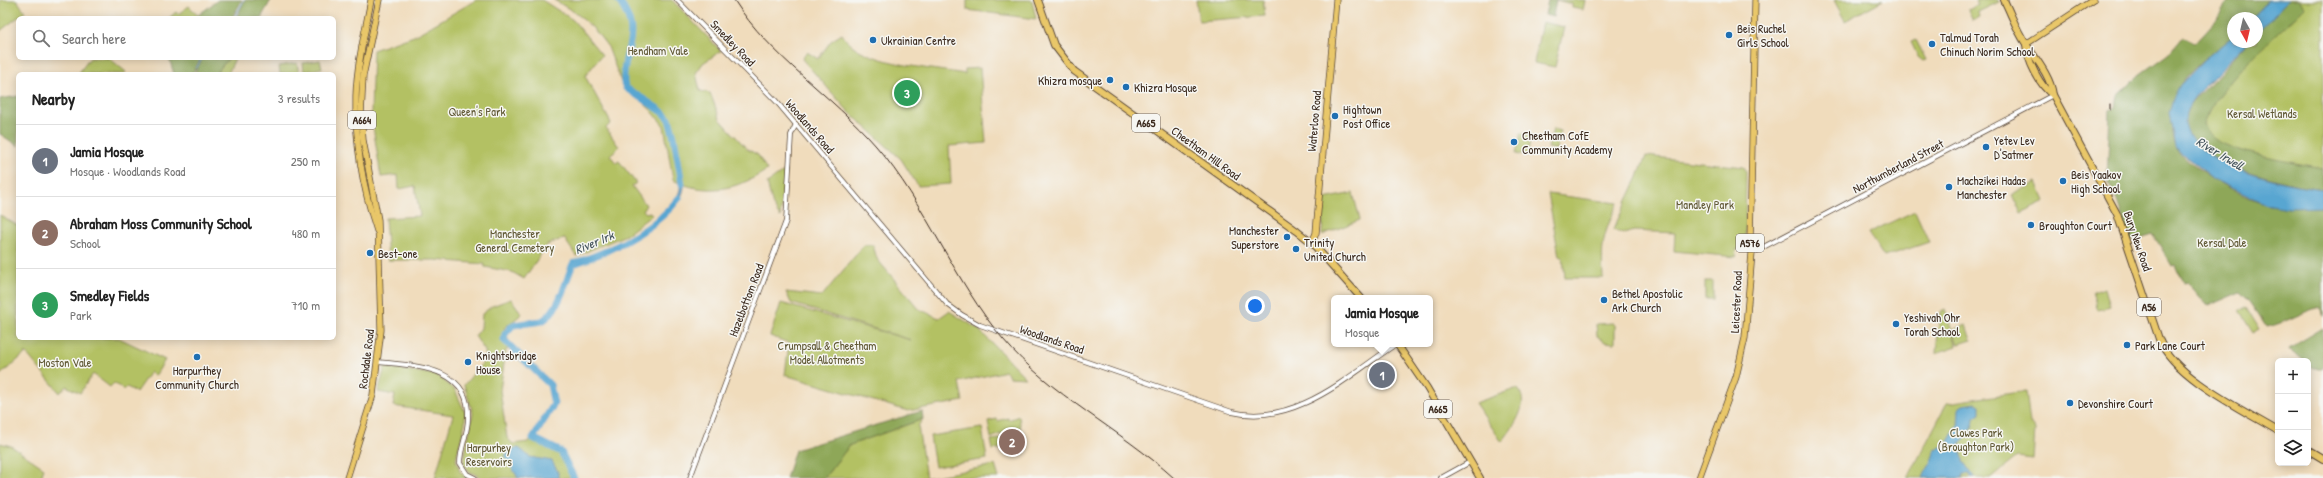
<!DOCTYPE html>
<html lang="en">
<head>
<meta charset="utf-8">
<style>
  body { margin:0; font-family:"Patrick Hand",sans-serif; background:#f6f6f6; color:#222 }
  .controls { position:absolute; right:12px; bottom:12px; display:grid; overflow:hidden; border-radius:6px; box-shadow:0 2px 10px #0003 }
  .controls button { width:36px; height:36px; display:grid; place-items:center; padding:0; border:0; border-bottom:1px solid #e0e0e0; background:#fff; color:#222; font:20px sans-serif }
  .compass { position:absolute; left:2227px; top:12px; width:36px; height:36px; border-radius:50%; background:#fff; box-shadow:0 2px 10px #0003; rotate:172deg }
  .you { position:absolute; left:1255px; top:306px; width:14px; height:14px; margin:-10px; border:3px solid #fff; border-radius:50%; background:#1a73e8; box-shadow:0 0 0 6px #1a73e833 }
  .badge { display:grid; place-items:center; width:26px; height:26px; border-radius:50%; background:#0f766e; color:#fff; font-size:13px; font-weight:700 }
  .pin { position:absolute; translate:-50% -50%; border:2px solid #fff; box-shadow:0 1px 4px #0006 }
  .popup { position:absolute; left:1331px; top:295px; width:102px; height:52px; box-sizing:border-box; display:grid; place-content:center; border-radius:6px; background:#fff; filter:drop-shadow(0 1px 3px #0005); font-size:13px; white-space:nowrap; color:#767676 }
  .popup b { font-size:15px; color:#222 }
  .popup::after { content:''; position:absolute; left:50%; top:100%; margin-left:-8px; border:8px solid transparent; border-top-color:#fff }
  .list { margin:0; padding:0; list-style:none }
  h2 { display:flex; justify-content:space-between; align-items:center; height:52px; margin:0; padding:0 16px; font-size:17px }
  h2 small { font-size:13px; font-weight:400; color:#767676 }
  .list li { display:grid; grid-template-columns:26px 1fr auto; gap:12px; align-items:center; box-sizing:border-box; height:72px; padding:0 16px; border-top:1px solid #e0e0e0 }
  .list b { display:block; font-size:15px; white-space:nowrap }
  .list p { margin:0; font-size:13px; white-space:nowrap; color:#767676 }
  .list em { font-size:13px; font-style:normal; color:#767676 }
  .icon { flex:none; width:22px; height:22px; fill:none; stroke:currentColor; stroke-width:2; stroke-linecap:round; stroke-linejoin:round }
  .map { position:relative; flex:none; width:2323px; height:478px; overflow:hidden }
  .search { position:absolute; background:#fff; box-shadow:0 2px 10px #0003; left:16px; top:16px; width:320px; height:44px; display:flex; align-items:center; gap:10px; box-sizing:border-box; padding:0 14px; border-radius:6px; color:#767676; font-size:15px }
  .panel { position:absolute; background:#fff; box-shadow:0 2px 10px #0003; left:16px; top:72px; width:320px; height:268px; border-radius:6px }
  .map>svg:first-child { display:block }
  .green { fill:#b3c163; stroke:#777640 }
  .forest { fill:#8ea759; stroke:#64683c }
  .water { fill:#58a6d1; stroke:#4a6878 }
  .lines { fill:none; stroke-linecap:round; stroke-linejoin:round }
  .stream { stroke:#58a6d1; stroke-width:1 }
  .river { stroke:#58a6d1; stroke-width:7 }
  .minor-casing { stroke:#564536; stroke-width:5.5 }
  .major-casing { stroke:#564536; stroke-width:7 }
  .highway-casing { stroke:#564536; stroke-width:8 }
  .minor { stroke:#fff; stroke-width:4 }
  .major { stroke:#e9c769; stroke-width:5.5 }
  .highway { stroke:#e9c769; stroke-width:6 }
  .tram { stroke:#3b2a1e; stroke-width:1 }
  .poi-dot { fill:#1f6fb2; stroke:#f6f6f2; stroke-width:1.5 }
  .labels { text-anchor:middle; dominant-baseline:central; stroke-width:3; stroke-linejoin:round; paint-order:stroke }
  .shield { fill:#f6f6f2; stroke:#73675e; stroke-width:1 }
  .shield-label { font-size:11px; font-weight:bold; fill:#3b2a1e }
  .poi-label { font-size:12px; fill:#3b2a1e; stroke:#f6f6f2; text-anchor:start }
  .street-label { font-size:12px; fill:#3b2a1e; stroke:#f6f6f2 }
  .park-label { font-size:12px; fill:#5f5733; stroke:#f6f6f2 }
  .water-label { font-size:13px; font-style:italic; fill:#45555d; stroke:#f6f6f2 }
</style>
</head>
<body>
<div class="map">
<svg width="2323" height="478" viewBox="0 0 2323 478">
  <rect width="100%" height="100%" fill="#f6f6f2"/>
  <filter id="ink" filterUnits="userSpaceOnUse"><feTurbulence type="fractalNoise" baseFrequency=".025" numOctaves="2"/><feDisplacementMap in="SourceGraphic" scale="8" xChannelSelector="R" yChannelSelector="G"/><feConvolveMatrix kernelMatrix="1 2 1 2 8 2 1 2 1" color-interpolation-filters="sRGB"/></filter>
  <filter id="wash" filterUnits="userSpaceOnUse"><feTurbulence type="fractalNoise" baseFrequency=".012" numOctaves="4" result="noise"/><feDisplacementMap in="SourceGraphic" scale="16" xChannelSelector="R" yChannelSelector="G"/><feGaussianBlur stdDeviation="0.9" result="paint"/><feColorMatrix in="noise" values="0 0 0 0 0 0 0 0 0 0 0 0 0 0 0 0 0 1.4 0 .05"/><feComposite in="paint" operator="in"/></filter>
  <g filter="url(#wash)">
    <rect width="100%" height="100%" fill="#f0dcbc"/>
    <g class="green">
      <path d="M0 0H17L25 12 0 31Z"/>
      <path d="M476 0H542L573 20 602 55 585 76 611 123 606 128 619 147 610 155 616 163 619 161 636 183 632 186 646 205 643 210 646 213 650 212 652 215 626 235 576 256 564 238 547 245 524 279 512 272 485 267 484 264 435 260H388L385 218 420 216 415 186 399 189 398 175 381 177 371 114 373 50 414 36Z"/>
      <path d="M554 0H672L721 51 703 63 696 73 700 91 710 93 720 119 747 149 758 155 767 170C737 190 706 196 673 180L664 126 651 110 621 82 608 47 594 29 576 13Z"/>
      <path d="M967 0H1032L1036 19 967 10Z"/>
      <path d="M1196 0H1263L1265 16 1199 21Z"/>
      <path d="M1556 0H1585L1583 10 1572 8V4Z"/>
      <path d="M1834 0H1883L1845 21Z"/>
      <path d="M1976 0H1998L1999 2 1978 12 1979 17 1973 20 1968 10 1978 5Z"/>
      <path d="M2289 0H2323V189L2190 138 2248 42H2257V33Z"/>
      <path d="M189 6 200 18H169L176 12 178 14Z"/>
      <path d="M1542 22 1564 27 1555 67 1534 63Z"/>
      <path d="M842 34C859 65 933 68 965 74V69L980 68 986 143 949 146 951 184 918 186 901 159 849 112 802 59 807 52 818 59 831 41Z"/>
      <path d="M1916 40 1926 60 1923 61 1918 57 1911 42Z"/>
      <path d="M90 58H109L126 72 124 74H78Z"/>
      <path d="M229 58H235L228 74H215Z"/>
      <path d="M320 60 322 68 304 72 303 63Z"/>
      <path d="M297 63 299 74H280L279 66Z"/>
      <path d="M1553 129 1560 131 1556 150 1548 148Z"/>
      <path d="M1521 133 1531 135 1527 156 1516 154Z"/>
      <path d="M1646 156 1744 167 1746 171 1745 249H1737L1736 257 1674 251 1675 233 1634 231 1624 234 1613 230 1638 177Z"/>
      <path d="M786 170 780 217 773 206 767 183Z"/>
      <path d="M2037 182 2046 201 2021 213 2012 195Z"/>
      <path d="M1353 193 1360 220 1322 235 1324 199Z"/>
      <path d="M1548 194 1618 203C1603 235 1601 242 1603 278H1565L1563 258 1559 256Z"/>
      <path d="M1915 211 1929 242 1884 257 1868 233Z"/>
      <path d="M0 215 18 226V338H119L165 360 155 376 150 372 136 392 127 387 124 390 114 383 110 387 93 374 80 393 66 386 60 393 26 353 0 375Z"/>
      <path d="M864 245H873L877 259 919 309 939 318 949 311 978 329 1026 378 1009 377 1006 371 959 382 963 401 908 411 785 375 789 343 770 336 781 303 911 340 791 303 786 292 822 296Z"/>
      <rect x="1705" y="281" width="8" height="18"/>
      <path d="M2105 288 2110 307 2098 310 2092 292Z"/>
      <path d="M511 299 522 314 504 328 511 348 506 350 500 390 507 438 513 444 528 442 531 439 560 453 572 478H483L470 472 463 464 473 413 464 385 486 359 485 351 475 336 481 328 482 314 492 306Z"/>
      <path d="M2247 308 2260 329 2253 333 2239 311Z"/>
      <path d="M1945 310 1957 346 1936 353 1940 312Z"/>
      <path d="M1613 323 1615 325V343L1605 342 1597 336 1596 324Z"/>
      <path d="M1966 325 1971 340 1958 344 1952 330Z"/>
      <path d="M385 367 437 375 455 390 465 412V423L456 459 460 472 468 478H435L453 415 393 406 395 395 378 392Z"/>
      <path d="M1515 389H1518C1531 405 1512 428 1502 442L1475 403Z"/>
      <path d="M2026 391 2030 423 2035 430 2033 459 2017 457 1991 478H1908L1947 403Z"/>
      <path d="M1019 416 1021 433 1013 435 1012 433 1002 436 1001 434 991 438 988 421 997 419 998 421 1008 418V420Z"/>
      <path d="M923 419 918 426 926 478 995 465 999 478H824L850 445Z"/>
      <path d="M982 428 987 459 935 467 930 436Z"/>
      <path d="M1007 438 1008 447 993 450 991 440Z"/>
      <path d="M0 443 11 446 44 468 41 478H0Z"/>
    </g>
    <g class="forest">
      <path d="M218 0H242L232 18H200L197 16Z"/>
      <path d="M245 0H271L261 18H236Z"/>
      <path d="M1548 0H1556L1553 17 1545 15Z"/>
      <path d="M2229 0H2268L2251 18H2233V36C2221 46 2185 73 2180 86 2173 101 2168 130 2175 145 2182 163 2246 200 2266 204 2285 209 2303 206 2323 207V316L2320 307C2301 312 2286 323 2267 327L2251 303 2240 292 2208 306 2187 282 2183 283 2175 265 2172 266 2153 234 2130 241 2117 201 2107 180 2110 111 2116 107 2118 96 2139 75 2168 54 2183 36 2195 43 2217 19Z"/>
      <path d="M2289 0H2299L2305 7C2274 38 2218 84 2204 124 2206 128 2207 132 2210 135 2224 152 2300 164 2323 168V189C2291 185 2150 157 2192 102L2248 42H2257V33Z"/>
      <path d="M169 58H201L192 74H174Z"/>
      <path d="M203 58H229L215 74H194Z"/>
      <path d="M18 96V146L0 134V99Z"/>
      <path d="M2323 328V368H2313L2308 365V361C2299 361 2295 355 2290 348Z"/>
      <path d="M922 411 923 419 850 445 824 478H786L795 450Z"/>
    </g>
    <g class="water">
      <path d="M2268 0H2289L2257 33V18H2251Z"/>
      <path d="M2233 36V42H2248C2233 57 2191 95 2186 113 2173 163 2290 185 2323 189V207L2289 208 2264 204 2214 179 2175 147 2169 113 2173 98 2180 85 2207 57Z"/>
      <path d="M678 176H682C687 188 682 196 676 206L673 204C679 194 683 187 678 176Z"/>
      <path d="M1976 403 1980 405V413L1974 417C1974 429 1968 435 1960 443L1963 461 1975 478H1971L1970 474H1963L1962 478H1923C1927 467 1935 460 1935 449L1947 445 1958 426 1959 408 1963 405Z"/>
      <path d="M519 448 530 457 552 461 558 472V478H518L505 456 510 449Z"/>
    </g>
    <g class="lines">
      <g class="stream">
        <path d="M234 18 244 0"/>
        <path d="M196 69 202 58"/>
      </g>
      <g class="river">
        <path d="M618 0C645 36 621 49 624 83L626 88 660 110 669 119 674 137 682 184"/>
        <path d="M574 478 561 452 533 438 554 404 550 385 504 340 505 334 513 325 542 321C560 310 565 282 573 264 611 251 654 231 679 198"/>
      </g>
    </g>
  </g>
  <g filter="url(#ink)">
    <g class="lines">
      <g class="minor-casing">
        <g id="minor">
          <path d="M677 0 776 101 947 304 962 315 980 325 1232 412C1295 427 1348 376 1396 344"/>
          <path d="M1752 253 2053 95"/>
          <path d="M378 362C414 366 471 366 468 418 468 434 460 448 460 463L467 474 475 478"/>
          <path d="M690 478 786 221 791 135 796 124"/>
          <path d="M1441 478 1470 462"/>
        </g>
      </g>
      <g class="major-casing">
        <g id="major">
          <path d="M371 0C365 32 357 64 356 96 355 141 363 189 377 231"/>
          <path d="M2026 44 2093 0"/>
          <path d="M1312 243 1316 233 1336 0"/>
          <path d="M347 478 373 395 381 330 378 220 363 140 361 115 363 76 379 0"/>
          <path d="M1699 478 1736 377 1745 338 1752 253 1750 243 1755 0"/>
        </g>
      </g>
      <g class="highway-casing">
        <g id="highway">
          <path d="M1038 0 1054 45 1074 71 1297 231 1312 243 1361 298"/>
          <path d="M2004 0C2011 14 2017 31 2026 44 2036 59 2051 77 2053 95L2117 214 2159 339C2174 377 2243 410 2278 431"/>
          <path d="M2026 44C2027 60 2040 87 2053 95"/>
          <path d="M1397 344 1427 388 1480 478"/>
          <path d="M2308 450 2323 459"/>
        </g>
      </g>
      <use href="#minor" class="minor"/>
      <use href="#major" class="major"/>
      <use href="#highway" class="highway"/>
      <g class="tram">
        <path d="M734 0C771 58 832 95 876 146 927 205 953 280 1003 339 1051 396 1119 428 1174 478"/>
        <path d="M2110 110V105"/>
      </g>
    </g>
  </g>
  <g class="poi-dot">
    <circle cx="1729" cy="35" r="4"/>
    <circle cx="873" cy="40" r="4"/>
    <circle cx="1932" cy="44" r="4"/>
    <circle cx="1110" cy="80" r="4"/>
    <circle cx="1126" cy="87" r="4"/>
    <circle cx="1335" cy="116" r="4"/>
    <circle cx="1514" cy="142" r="4"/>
    <circle cx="1986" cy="147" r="4"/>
    <circle cx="2063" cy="181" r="4"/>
    <circle cx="1949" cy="187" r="4"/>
    <circle cx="2031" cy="225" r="4"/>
    <circle cx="1287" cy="237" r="4"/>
    <circle cx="1296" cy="249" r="4"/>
    <circle cx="370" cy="253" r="4"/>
    <circle cx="1604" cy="300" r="4"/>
    <circle cx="1896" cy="324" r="4"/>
    <circle cx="2127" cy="345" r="4"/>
    <circle cx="197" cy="357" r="4"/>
    <circle cx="468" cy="362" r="4"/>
    <circle cx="2070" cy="403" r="4"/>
  </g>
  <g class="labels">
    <g class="shield">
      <rect x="348" y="111" width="28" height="18" rx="3"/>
      <rect x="1132" y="114" width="28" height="18" rx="3"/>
      <rect x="1736" y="234" width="28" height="18" rx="3"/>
      <rect x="2137" y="298" width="24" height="18" rx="3"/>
      <rect x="1424" y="400" width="28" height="18" rx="3"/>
    </g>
    <g class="shield-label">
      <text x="362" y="120">A664</text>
      <text x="1146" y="123">A665</text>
      <text x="1750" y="243">A576</text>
      <text x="2149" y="307">A56</text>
      <text x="1438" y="409">A665</text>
    </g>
    <g class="poi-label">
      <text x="1737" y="28">Beis Ruchel<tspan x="1737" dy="14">Girls School</tspan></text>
      <text x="1940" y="37">Talmud Torah<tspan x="1940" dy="14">Chinuch Norim School</tspan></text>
      <text x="881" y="40">Ukrainian Centre</text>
      <text x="1102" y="80" text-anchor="end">Khizra mosque</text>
      <text x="1134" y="87">Khizra Mosque</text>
      <text x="1343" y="109">Hightown<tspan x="1343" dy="14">Post Office</tspan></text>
      <text x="1522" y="135">Cheetham CofE<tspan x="1522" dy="14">Community Academy</tspan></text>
      <text x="1994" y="140">Yetev Lev<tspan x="1994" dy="14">D'Satmer</tspan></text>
      <text x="2071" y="174">Beis Yaakov<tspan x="2071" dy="14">High School</tspan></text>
      <text x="1957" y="180">Machzikei Hadas<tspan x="1957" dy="14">Manchester</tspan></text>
      <text x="2039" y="225">Broughton Court</text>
      <text x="1279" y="230" text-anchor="end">Manchester<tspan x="1279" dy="14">Superstore</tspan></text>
      <text x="1304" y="242">Trinity<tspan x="1304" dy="14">United Church</tspan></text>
      <text x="378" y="253">Best-one</text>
      <text x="1612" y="293">Bethel Apostolic<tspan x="1612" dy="14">Ark Church</tspan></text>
      <text x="1904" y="317">Yeshivah Ohr<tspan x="1904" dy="14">Torah School</tspan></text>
      <text x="2135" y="345">Park Lane Court</text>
      <text x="476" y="355">Knightsbridge<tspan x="476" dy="14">House</tspan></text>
      <text x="197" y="370" text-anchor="middle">Harpurthey<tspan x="197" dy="14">Community Church</tspan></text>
      <text x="2078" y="403">Devonshire Court</text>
    </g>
    <g class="street-label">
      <text transform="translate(733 43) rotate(46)">Smedley Road</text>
      <text transform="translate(1314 121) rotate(-85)">Waterloo Road</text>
      <text transform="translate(810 126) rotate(49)">Woodlands Road</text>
      <text transform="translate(1206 153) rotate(36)">Cheetham Hill Road</text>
      <text transform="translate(1898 166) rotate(-28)">Northumberland Street</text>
      <text transform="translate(2138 241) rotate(71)">Bury New Road</text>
      <text transform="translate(746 300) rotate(-69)">Hazelbottom Road</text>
      <text transform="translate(1736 302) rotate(-87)">Leicester Road</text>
      <text transform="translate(1052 339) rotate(19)">Woodlands Road</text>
      <text transform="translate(366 359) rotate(-83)">Rochdale Road</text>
    </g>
    <g class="park-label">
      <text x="658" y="50">Hendham Vale</text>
      <text x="477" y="111">Queen's Park</text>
      <text x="2262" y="113">Kersal Wetlands</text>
      <text x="1705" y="204">Mandley Park</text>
      <text x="515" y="233">Manchester<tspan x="515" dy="14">General Cemetery</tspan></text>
      <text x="2222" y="242">Kersal Dale</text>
      <text x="827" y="345">Crumpsall &amp; Cheetham<tspan x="827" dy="14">Model Allotments</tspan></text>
      <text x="65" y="362">Moston Vale</text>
      <text x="1976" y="432">Clowes Park<tspan x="1976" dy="14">(Broughton Park)</tspan></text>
      <text x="489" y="447">Harpurhey<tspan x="489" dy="14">Reservoirs</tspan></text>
    </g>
    <g class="water-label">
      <text transform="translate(2220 153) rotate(31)">River Irwell</text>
      <text transform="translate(594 242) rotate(-23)">River Irk</text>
    </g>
  </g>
</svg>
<div class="controls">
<button>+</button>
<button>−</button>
<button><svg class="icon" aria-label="layers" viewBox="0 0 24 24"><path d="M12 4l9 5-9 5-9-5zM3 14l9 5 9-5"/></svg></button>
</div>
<svg class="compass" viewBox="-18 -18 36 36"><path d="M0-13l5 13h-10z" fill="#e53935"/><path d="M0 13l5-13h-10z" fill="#767676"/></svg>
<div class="you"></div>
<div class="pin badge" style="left:1382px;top:375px;background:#6b7280">1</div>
<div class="popup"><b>Jamia Mosque</b>Mosque</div>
<div class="pin badge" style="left:1012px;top:442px;background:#8d6e63">2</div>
<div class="pin badge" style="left:907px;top:93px;background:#2e9e5b">3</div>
<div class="search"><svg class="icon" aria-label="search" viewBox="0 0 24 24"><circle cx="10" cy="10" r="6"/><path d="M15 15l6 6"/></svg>Search here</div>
<section class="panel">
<h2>Nearby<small>3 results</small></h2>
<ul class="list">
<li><span class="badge" style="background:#6b7280">1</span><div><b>Jamia Mosque</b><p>Mosque · Woodlands Road</p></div><em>250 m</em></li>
<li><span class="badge" style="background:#8d6e63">2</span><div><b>Abraham Moss Community School</b><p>School</p></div><em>480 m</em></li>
<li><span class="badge" style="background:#2e9e5b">3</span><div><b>Smedley Fields</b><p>Park</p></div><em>710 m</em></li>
</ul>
</section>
</div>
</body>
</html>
